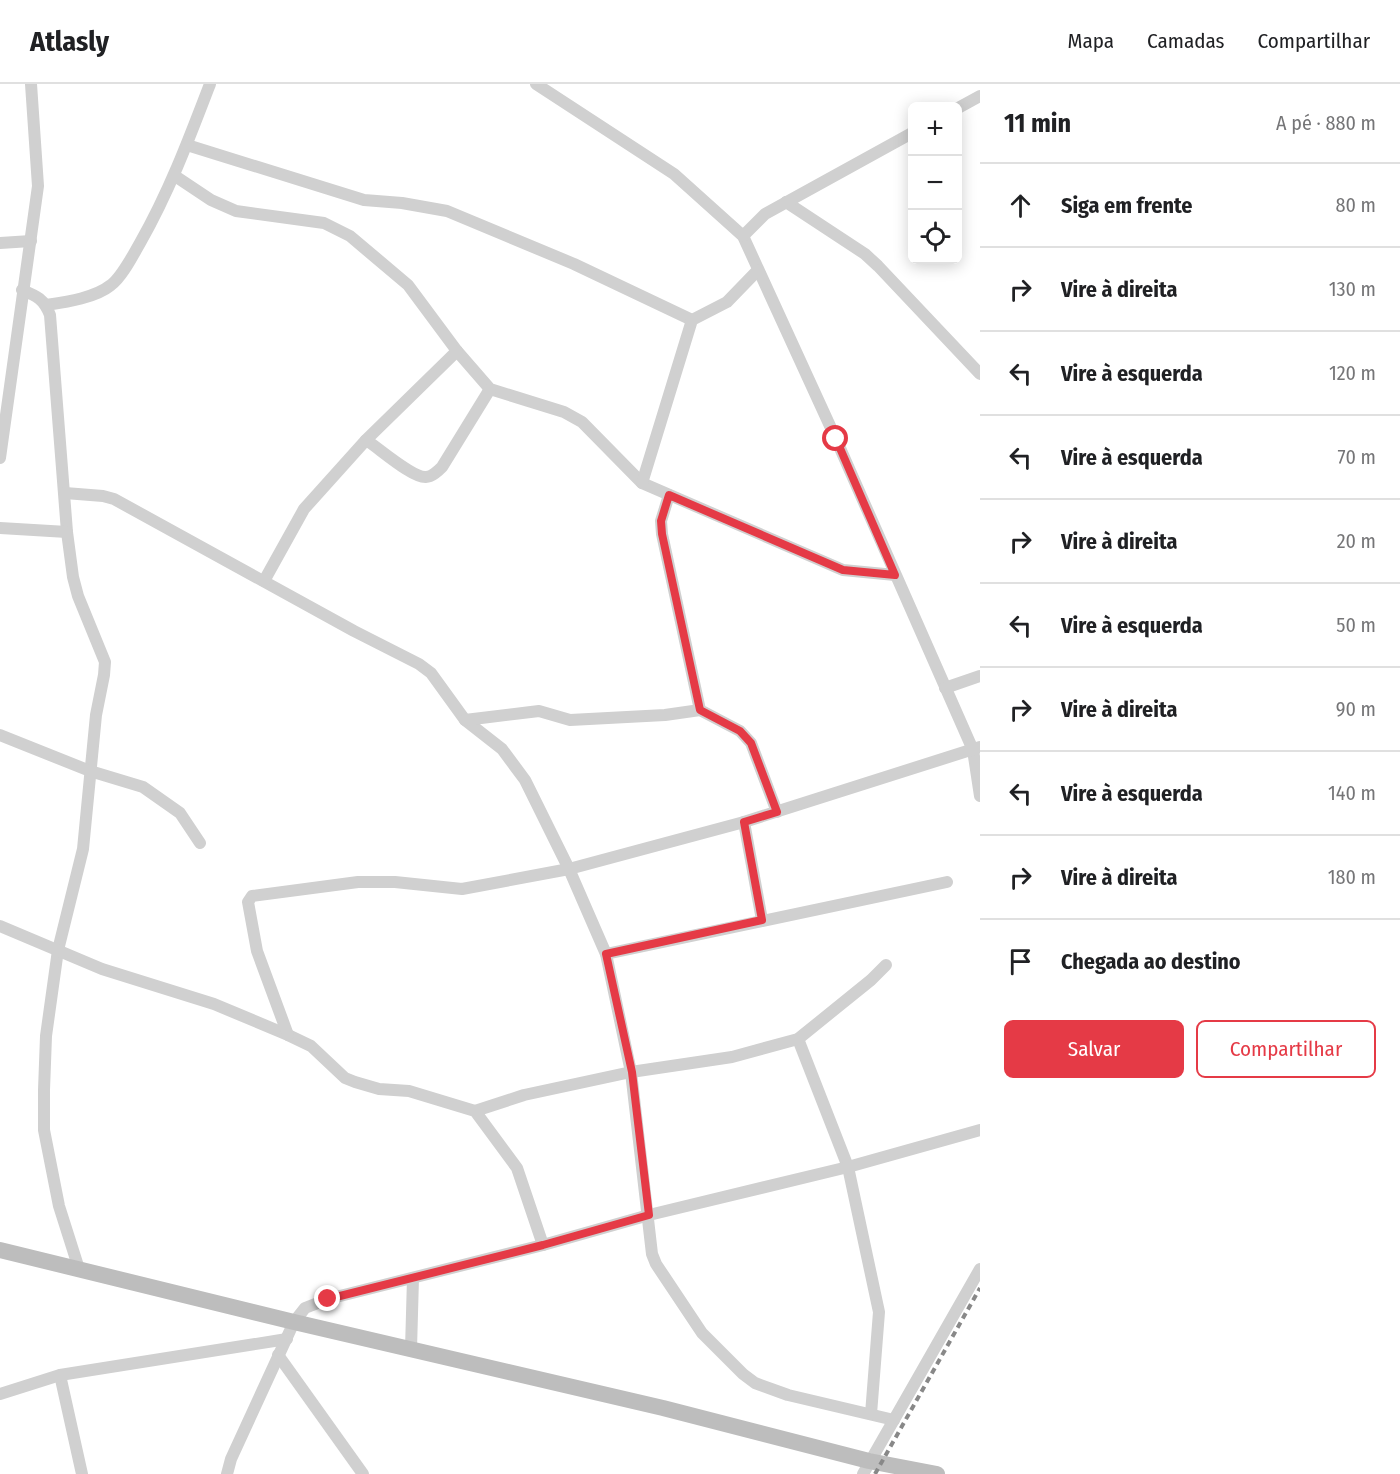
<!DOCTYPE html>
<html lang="pt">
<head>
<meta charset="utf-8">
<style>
  body { margin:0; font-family:"Fira Sans Condensed",sans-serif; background:#f2f2f2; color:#202124 }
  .controls { position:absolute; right:18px; top:18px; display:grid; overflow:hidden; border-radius:9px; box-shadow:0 3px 15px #0003 }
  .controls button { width:54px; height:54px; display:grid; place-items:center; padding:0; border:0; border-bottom:2px solid #e0e0e0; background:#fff; color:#202124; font:30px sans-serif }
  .stop { position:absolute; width:18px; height:18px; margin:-14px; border:4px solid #e53a46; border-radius:50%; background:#fff }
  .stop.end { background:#e53a46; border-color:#fff; box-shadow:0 2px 6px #0008 }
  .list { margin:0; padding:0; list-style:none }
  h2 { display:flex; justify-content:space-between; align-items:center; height:78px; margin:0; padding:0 24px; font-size:26px }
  h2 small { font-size:20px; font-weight:400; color:#757577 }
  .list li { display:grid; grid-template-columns:39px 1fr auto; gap:18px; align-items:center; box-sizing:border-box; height:84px; padding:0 24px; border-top:2px solid #e0e0e0 }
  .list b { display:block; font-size:22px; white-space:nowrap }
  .list em { font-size:20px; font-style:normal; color:#757577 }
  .actions { display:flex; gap:12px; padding:18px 24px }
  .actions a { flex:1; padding:14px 0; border:2px solid #e53a46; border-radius:9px; text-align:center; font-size:21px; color:#e53a46 }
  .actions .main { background:#e53a46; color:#fff }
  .icon { flex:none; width:33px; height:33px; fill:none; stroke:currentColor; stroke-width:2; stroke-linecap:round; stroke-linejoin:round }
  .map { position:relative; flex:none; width:980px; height:1390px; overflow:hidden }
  header { display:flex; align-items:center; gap:36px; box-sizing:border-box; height:84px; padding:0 30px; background:#fff; border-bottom:2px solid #e0e0e0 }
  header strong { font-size:28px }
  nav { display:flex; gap:33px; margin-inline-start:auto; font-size:21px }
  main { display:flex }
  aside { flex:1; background:#fff }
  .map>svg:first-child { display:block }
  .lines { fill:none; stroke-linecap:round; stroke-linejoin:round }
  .street { stroke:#d0d0d0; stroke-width:12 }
  .secondary { stroke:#bdbdbd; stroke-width:16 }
  .rail { stroke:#888; stroke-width:4; stroke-dasharray:6 4.5; stroke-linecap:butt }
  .route { stroke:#e53a46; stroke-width:8 }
</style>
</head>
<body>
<header>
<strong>Atlasly</strong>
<nav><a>Mapa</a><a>Camadas</a><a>Compartilhar</a></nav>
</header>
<main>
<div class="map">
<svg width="980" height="1390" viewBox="0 0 980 1390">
  <rect width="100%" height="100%" fill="#fff"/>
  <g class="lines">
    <g class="street">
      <path d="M536 0 674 90 743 152 836 355 973 666 980 712"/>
      <path d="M958 24 980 12"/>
      <path d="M187 61 364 116 402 119 447 127 574 180 692 236"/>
      <path d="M175 92 211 116 236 127 324 139 350 152 408 201 457 267 490 305 564 328 582 338 642 399 843 486 895 491"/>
      <path d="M786 118 865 170 878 182 980 290"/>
      <path d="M743 152 765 130 912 49"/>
      <path d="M0 159 31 157"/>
      <path d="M22 206C37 212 44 215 50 231L67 448 73 493 78 512 105 578 104 591 96 631 83 765 58 866 46 952 44 1006V1046L59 1122 79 1185"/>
      <path d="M46 221C66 218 95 214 111 201 122 193 133 171 140 159 169 108 189 55 210 0"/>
      <path d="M366 356C379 364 412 394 426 393 432 393 438 387 442 383L490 305"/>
      <path d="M0 374 38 102 31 0"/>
      <path d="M642 399 692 236 727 218 758 186"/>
      <path d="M65 409 103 412 114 415 354 547 419 580 431 589 465 636 502 665 525 696 569 785 606 870 631 988 652 1170 656 1180 702 1249 743 1290 755 1299 788 1311 894 1336"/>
      <path d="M669 411 661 437 662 450 700 626 740 647 751 659 777 728"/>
      <path d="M0 444 67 448"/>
      <path d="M264 497 304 425 366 356 457 267"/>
      <path d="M945 604 980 592"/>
      <path d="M465 636 539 627 570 636 665 631 700 626"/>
      <path d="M0 651 90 687 143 703 180 729 200 759"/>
      <path d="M744 738 762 836"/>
      <path d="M0 842 102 885 214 920 288 951 311 962 345 994 355 998 379 1005 409 1007 475 1027 517 1084 543 1161"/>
      <path d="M606 870 947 798"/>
      <path d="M288 951 257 867 248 818 252 812 358 798H395L462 805 569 785 744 738 980 663"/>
      <path d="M798 955 848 1083 879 1228 871 1330"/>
      <path d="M475 1027 524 1011 631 988 732 973 798 955 871 896 886 881"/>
      <path d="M411 1265 413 1194"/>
      <path d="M278 1271 363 1390"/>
      <path d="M60 1291 82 1390"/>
      <path d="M0 1310 60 1291 287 1255"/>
      <path d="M227 1390 231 1375 294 1238 305 1224 328 1215 543 1161 649 1131 848 1083 980 1046"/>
      <path d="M863 1390 980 1185"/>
    </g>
    <path class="secondary" d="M0 1166 294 1238 663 1324 869 1377 937 1390"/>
    <path class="rail" d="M875 1390 980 1204"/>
  </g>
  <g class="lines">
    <path class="route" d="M328 1215 543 1161 649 1131 632 988 606 870 762 836 744 738 777 728 751 659 740 647 700 626 662 450 661 437 669 411 843 486 895 491 836 355"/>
  </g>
</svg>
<div class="controls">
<button>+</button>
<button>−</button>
<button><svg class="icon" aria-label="locate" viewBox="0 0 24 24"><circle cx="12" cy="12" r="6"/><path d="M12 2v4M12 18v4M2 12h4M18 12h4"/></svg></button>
</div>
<div class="stop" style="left:836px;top:355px"></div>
<div class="stop end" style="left:328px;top:1215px"></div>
</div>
<aside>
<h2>11 min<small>A pé · 880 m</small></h2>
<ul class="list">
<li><svg class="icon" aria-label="ahead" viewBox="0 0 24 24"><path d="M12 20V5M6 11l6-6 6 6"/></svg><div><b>Siga em frente</b></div><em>80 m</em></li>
<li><svg class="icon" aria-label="right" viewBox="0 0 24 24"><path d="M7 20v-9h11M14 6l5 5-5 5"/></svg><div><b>Vire à direita</b></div><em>130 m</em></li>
<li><svg class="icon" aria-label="left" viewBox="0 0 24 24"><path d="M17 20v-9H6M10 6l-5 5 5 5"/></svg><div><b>Vire à esquerda</b></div><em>120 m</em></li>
<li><svg class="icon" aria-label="left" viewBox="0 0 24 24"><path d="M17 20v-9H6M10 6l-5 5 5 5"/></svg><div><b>Vire à esquerda</b></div><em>70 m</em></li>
<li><svg class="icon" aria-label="right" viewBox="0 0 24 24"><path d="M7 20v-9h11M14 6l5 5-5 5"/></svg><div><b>Vire à direita</b></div><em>20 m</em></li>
<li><svg class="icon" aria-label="left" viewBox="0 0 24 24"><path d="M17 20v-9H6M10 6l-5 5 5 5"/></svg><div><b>Vire à esquerda</b></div><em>50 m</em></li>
<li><svg class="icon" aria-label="right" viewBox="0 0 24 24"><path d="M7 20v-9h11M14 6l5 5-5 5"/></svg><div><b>Vire à direita</b></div><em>90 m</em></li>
<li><svg class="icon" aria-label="left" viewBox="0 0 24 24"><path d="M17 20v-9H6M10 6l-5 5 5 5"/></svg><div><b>Vire à esquerda</b></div><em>140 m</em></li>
<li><svg class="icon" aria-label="right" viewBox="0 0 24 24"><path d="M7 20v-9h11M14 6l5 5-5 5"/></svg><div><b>Vire à direita</b></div><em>180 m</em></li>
<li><svg class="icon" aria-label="arrive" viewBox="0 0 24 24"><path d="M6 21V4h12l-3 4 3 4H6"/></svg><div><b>Chegada ao destino</b></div></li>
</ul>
<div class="actions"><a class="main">Salvar</a><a>Compartilhar</a></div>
</aside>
</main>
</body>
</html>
